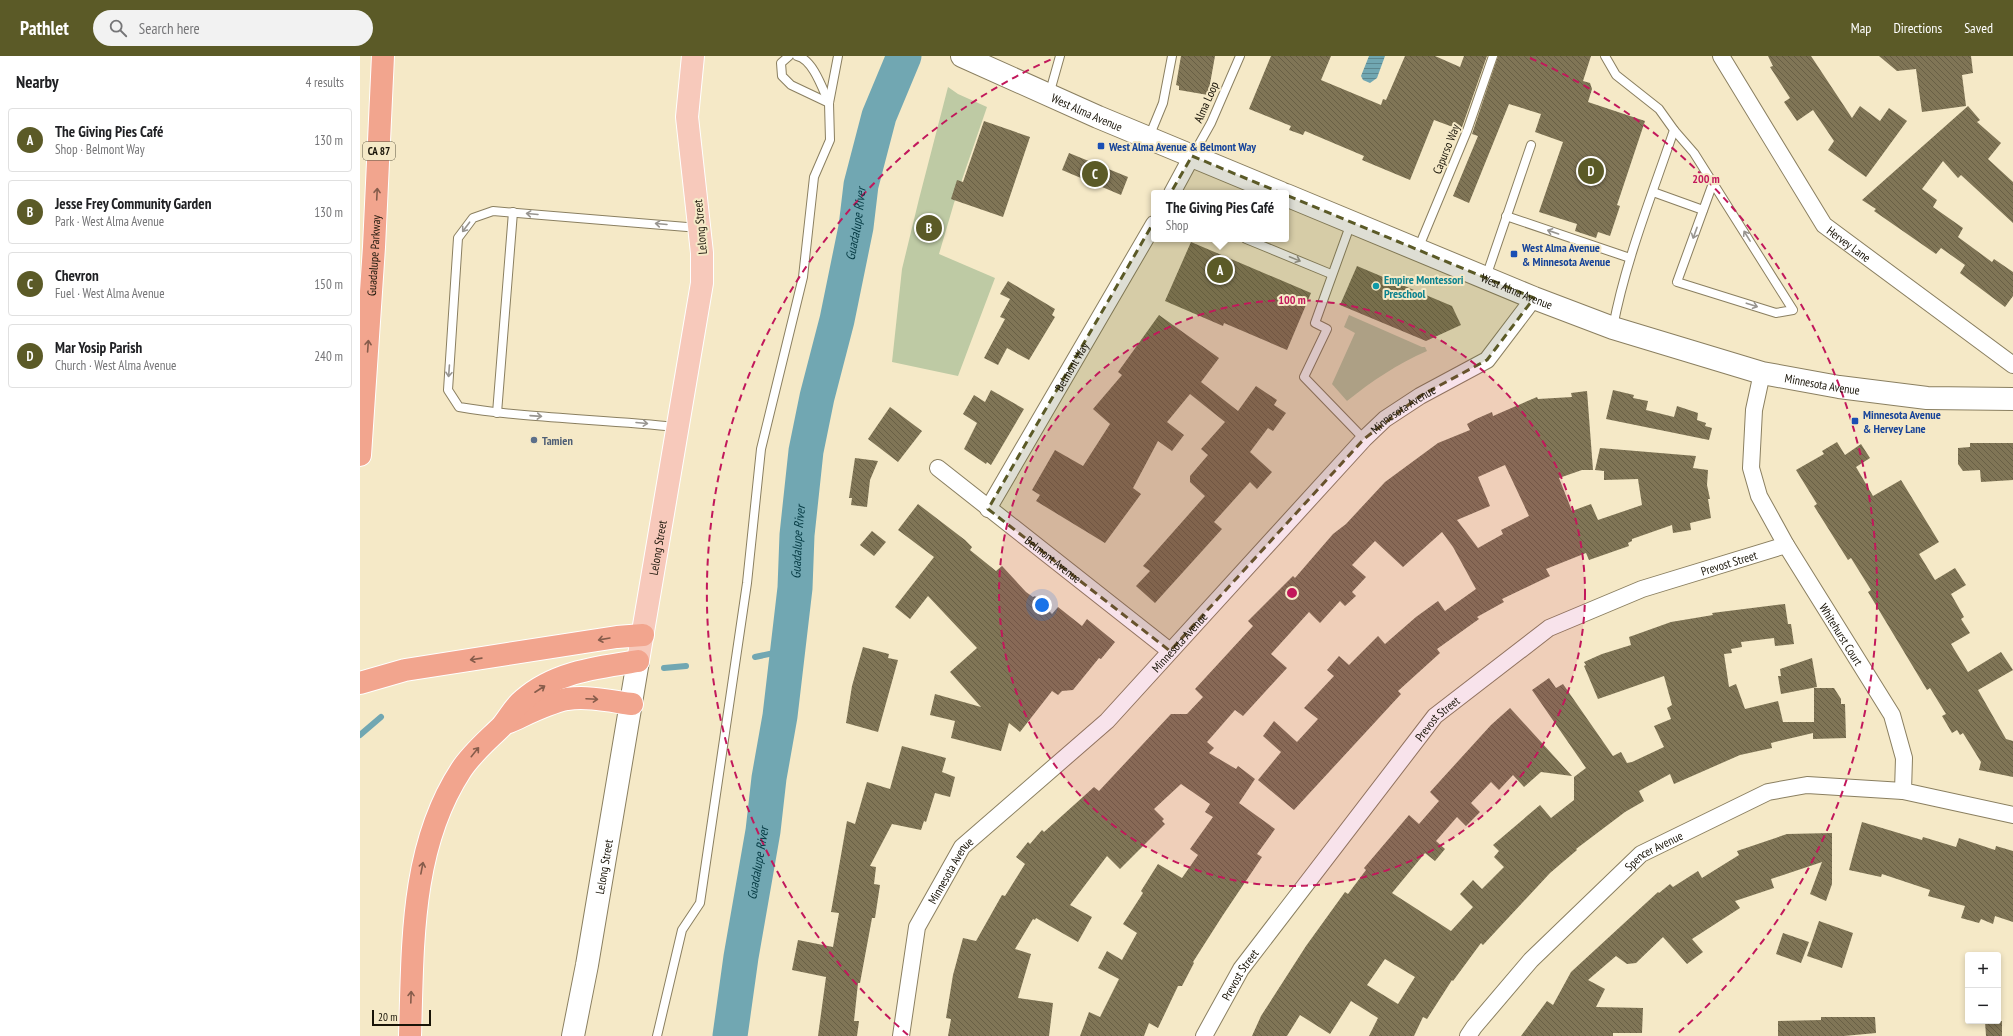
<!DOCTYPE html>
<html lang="en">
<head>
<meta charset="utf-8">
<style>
  body { margin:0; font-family:"PT Sans Narrow",sans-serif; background:#f2f2f2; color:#202124 }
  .controls { position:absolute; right:12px; bottom:12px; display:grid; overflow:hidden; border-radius:4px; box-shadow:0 2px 6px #0003 }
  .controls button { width:36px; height:36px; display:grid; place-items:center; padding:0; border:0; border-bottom:1px solid #e0e0e0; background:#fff; color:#202124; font:20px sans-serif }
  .scale { position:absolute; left:12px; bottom:10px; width:59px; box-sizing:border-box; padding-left:4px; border:2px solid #191408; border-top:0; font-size:11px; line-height:14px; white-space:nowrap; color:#191408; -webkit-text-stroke:3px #f5e9c7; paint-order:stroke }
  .you { position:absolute; left:682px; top:549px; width:14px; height:14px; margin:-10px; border:3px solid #fff; border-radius:50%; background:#1a73e8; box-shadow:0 0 0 6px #1a73e833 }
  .badge { display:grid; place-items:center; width:26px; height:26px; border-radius:50%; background:#5b5a27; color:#fff; font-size:13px; font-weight:700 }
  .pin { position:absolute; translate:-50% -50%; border:2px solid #fff; box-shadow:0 1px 4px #0006 }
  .popup { position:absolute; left:791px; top:134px; width:138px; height:52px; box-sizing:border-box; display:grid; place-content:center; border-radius:4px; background:#fff; filter:drop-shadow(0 1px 3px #0005); font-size:13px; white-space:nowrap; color:#757577 }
  .popup b { font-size:15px; color:#202124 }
  .popup::after { content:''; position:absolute; left:50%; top:100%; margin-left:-8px; border:8px solid transparent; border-top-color:#fff }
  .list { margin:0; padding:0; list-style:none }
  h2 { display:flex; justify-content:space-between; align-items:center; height:52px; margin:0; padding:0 16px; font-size:17px }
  h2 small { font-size:13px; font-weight:400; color:#757577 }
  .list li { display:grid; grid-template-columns:26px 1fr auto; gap:12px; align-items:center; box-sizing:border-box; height:64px; margin:0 8px 8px; padding:0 8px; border:1px solid #e0e0e0; border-radius:4px }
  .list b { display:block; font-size:15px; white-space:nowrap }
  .list p { margin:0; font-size:13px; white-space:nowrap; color:#757577 }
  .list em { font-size:13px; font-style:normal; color:#757577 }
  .icon { flex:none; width:22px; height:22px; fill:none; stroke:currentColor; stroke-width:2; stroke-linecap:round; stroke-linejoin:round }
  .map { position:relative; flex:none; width:1653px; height:980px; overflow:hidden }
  header { display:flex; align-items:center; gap:24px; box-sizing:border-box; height:56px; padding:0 20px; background:#5b5a27; color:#fff }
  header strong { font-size:19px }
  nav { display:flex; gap:22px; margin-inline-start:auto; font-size:14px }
  .search { width:280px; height:36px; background:#f2f2f2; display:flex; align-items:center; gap:10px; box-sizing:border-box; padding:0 14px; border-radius:22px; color:#757577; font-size:15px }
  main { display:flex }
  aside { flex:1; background:#fff }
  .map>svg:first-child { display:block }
  .green { fill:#becaa4 }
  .water { fill:url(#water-rules) }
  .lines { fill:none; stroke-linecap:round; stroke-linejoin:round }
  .stream { stroke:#71a7b2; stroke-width:6 }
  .river { stroke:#71a7b2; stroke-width:35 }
  .building { fill:url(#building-back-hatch); fill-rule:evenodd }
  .lane-casing { stroke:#8a7f60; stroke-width:10 }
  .street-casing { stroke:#8a7f60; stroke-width:18 }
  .secondary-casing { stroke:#8a7f60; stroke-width:24 }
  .primary-casing { stroke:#fff; stroke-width:24 }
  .highway-casing { stroke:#fff; stroke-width:24 }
  .lane { stroke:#fff; stroke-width:8 }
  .street { stroke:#fff; stroke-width:16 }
  .secondary { stroke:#fff; stroke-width:22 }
  .primary { stroke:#f7c9bb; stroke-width:22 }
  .highway { stroke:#f2a58e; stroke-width:22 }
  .oneway { stroke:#865c4b }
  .oneway2 { stroke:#989590 }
  .marked { fill:#5b5a27; fill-opacity:0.2; stroke:#5b5a27; stroke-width:3; stroke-dasharray:8 5; stroke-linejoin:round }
  .ring { fill:none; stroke:#c2185b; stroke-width:2; stroke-dasharray:7 5 }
  .transit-dot { fill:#1a4fb4; stroke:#f5e9c7; stroke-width:1.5 }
  .culture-dot { fill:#0f9aa8; stroke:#f5e9c7; stroke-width:1.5 }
  .service-dot { fill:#5c6f8a; stroke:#f5e9c7; stroke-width:1.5 }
  .labels { text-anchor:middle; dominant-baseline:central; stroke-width:4; stroke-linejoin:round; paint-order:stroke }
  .shield { fill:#f5e9c7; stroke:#5b5441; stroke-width:1 }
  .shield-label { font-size:11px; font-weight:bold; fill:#191408 }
  .street-label { font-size:12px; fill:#191408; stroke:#f5e9c7 }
  .transit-label { font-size:12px; font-weight:bold; fill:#164399; stroke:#f5e9c7; text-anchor:start }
  .culture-label { font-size:12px; font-weight:bold; fill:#0d838f; stroke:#f5e9c7; text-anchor:start }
  .service-label { font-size:12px; font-weight:bold; fill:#4e5e75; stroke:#f5e9c7; text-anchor:start }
  .water-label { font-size:13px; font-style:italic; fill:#043942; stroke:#f5e9c7 }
  .centre { fill:#c2185b; stroke:#f5e9c7; stroke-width:2 }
  .ring-label { font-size:12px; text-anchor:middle; font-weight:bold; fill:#c2185b; stroke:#f5e9c7; stroke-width:4; stroke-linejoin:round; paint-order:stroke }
</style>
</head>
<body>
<header>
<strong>Pathlet</strong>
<div class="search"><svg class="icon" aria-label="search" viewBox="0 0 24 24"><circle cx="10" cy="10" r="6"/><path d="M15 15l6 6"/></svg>Search here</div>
<nav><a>Map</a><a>Directions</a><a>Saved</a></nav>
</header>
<main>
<aside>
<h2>Nearby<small>4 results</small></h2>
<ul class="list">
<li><span class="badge">A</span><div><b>The Giving Pies Café</b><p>Shop · Belmont Way</p></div><em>130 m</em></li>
<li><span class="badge">B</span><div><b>Jesse Frey Community Garden</b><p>Park · West Alma Avenue</p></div><em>130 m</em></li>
<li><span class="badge">C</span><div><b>Chevron</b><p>Fuel · West Alma Avenue</p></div><em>150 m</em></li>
<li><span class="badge">D</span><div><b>Mar Yosip Parish</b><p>Church · West Alma Avenue</p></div><em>240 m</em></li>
</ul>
</aside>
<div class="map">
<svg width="1653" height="980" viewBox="0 0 1653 980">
  <defs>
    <pattern id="water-rules" width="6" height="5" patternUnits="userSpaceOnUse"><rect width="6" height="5" fill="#71a7b2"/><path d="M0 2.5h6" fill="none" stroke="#5c878f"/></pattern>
    <pattern id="building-back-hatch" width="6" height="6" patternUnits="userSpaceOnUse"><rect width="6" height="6" fill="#807556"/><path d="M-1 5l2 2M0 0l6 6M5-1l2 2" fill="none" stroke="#685f45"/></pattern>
  </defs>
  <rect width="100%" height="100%" fill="#f5e9c7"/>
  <g class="green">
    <path d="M588 31 598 38 627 51 594 147 579 198 635 222 598 320 532 306 542 213 559 143Z"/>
    <path d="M989 259 1062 291H1065L1067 295C1037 308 1012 325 987 345L972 328 995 277 984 271Z"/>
  </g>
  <path class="water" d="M1009 0H1025L1017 22 1010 27 1003 24 1001 20Z"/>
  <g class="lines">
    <g class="stream">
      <path d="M395 601 428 594"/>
      <path d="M304 612 326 610"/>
      <path d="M0 679 21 661"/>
    </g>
    <path class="river" id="s1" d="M370 980 381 901 403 775 409 722 420 660 435 532 437 479 446 395 457 341 477 264 496 171 501 129 519 60 544 0"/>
  </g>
  <g class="building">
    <path d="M821 0H855L848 39 819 34V30L816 29Z"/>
    <path d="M911 0H971L961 24 1021 49 1023 43 1026 44 1045 0H1075L1100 11 1104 0H1127L1101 74 1074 64 1050 124 1002 104 1004 100 945 75 943 79 929 74 931 70 889 53Z"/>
    <path d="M1138 0H1231L1223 25 1230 27 1232 33 1228 46 1285 65 1257 149 1260 150 1250 180 1238 176 1236 182 1215 175 1217 168 1179 156 1203 86 1175 76 1181 58 1149 48 1109 147 1093 140 1118 80 1112 78Z"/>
    <path d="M1408 0H1451L1492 62 1500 50 1520 65 1529 52 1547 65 1506 121 1468 94 1474 85 1453 54 1437 65 1424 46 1430 42 1410 11 1413 10Z"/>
    <path d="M1519 0H1611L1613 17 1602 19 1606 50 1562 56 1556 13 1537 15Z"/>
    <path d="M1608 50 1620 64 1617 66 1641 87 1628 103 1653 126V167L1601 119 1598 122 1583 105 1562 133 1577 144 1573 151 1603 172 1598 181 1632 206 1634 203 1653 216V240L1645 251 1600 217 1605 209 1581 192 1576 198 1514 155 1516 153 1502 144Z"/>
    <path d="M624 65 670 81 643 161 591 143 597 124 603 126Z"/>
    <path d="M709 97 768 121 761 139 702 114Z"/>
    <path d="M831 186 951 237 927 294 864 267 863 270 805 245Z"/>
    <path d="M997 210 1092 250 1101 269 1066 285 980 249Z"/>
    <path d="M648 225 695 253 692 259 695 261 669 304 647 292 638 309 624 302 645 263 640 261 650 243 640 238Z"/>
    <path d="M799 259 859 302 841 326 878 355 896 330 917 344 914 349 926 357 913 375 908 372 890 396 912 416 897 433 890 426 854 466 862 473 795 547 776 530 790 515 783 510 845 440 830 426V420L848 399 841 393 865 366 830 338 807 366 824 379 812 395 798 385 773 432 781 438 745 487 676 445 680 439 672 434 695 394 723 410 750 368 733 353 762 319 758 316Z"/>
    <path d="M631 334 664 353 631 409 627 406 626 408 604 393 617 367 603 358 614 339 625 346Z"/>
    <path d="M1253 334 1274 339 1273 342 1288 345 1286 354 1314 361 1317 350 1338 357 1337 364 1346 367 1345 370 1352 372 1349 384 1246 363Z"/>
    <path d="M1227 335 1233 414H1222L1199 422 1212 455 1231 448 1238 464 1282 449 1278 423 1244 424V415L1235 414 1240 392 1336 400 1333 412 1348 414 1347 429 1350 443H1348L1351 462 1330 467 1331 474 1313 477 1312 469 1272 483V485L1268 487 1269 490 1229 504 1226 497 1186 513 1190 520 1142 543 1144 546 1117 561 1119 563 1077 593 1080 597 1038 635 1041 638 934 754 898 724 921 696 903 680 914 665 937 686 958 663 944 652 974 620 967 614 979 600 989 609 1018 580 1025 588 1056 561 1078 545 1085 555 1116 533 1093 491 1082 476 1043 511 1015 485 992 509 1006 521 992 536 996 540 985 550 980 545 960 567 949 556 911 598 927 612 883 660 875 654 847 686 854 692 849 697 876 713 878 710 895 723 879 747 915 773 897 798 902 801 863 859 833 906 834 907 822 930H818L798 972 789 967 784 980H720L729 956 740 961 759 923 738 912 747 895 762 904 777 877 763 868 783 837 781 835 798 808 822 822 838 799 830 793 853 761 845 756 850 748 821 728 794 753 804 763 802 765 805 768 760 813 747 800 710 849 732 861 718 886 676 862 675 864 673 863 655 893 671 898 658 942 693 947 689 980H588L591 963 586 962 593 919 603 882 616 885 642 839 645 840 665 808 656 801 668 786 670 788 682 774 684 776 734 731 739 735 811 658H827L843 641 835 633 893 570 888 565 933 520 935 522 973 478 986 468 1025 426 1078 387 1110 374 1107 368 1116 363 1132 356 1133 360 1177 341 1178 343 1212 341 1211 337ZM1145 409 1169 460 1141 474 1143 478 1118 492 1097 464 1130 450 1118 421Z"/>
    <path d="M530 351 562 375 538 406 508 383Z"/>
    <path d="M1477 386 1485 399 1501 388 1510 402 1496 411 1513 440 1541 424 1579 486 1559 498 1575 524 1595 512 1606 529 1591 538 1604 561 1601 563 1610 577 1591 588 1608 616 1641 596 1653 614 1618 634 1646 683 1653 685V721L1619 714 1621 706 1603 677 1600 679 1597 674 1592 677 1582 660 1586 658 1570 632 1567 634 1508 536 1511 534 1491 502 1488 504 1454 450 1457 448 1436 414 1464 398 1462 395Z"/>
    <path d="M1610 387H1653V424L1621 426 1620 414 1603 415 1598 408V392L1610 391Z"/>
    <path d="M495 402 518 405 510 424 507 451 491 449 492 442H489Z"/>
    <path d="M558 448 605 484 612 491 610 494 636 515 642 510 666 536 673 541 675 540 692 558 698 551 722 570 727 563 755 586 741 603 739 602 713 634 702 635 698 639 692 635 660 676 649 667 641 695 591 682 595 665 570 659 575 638 621 651 590 616 617 592 568 540 550 563 535 551 574 501 538 474Z"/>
    <path d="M512 475 526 486 514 500 500 489Z"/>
    <path d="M1425 548 1428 568H1431L1434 588 1415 590 1414 582 1381 586 1382 591 1371 593 1372 597 1364 598 1369 631 1376 628 1385 653 1418 645 1423 666H1454V632H1474L1481 643V648H1485L1486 682 1453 683V677L1411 687 1412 692 1380 699 1314 728 1310 718 1279 735 1284 745 1265 756 1216 793 1217 794 1190 817 1123 889 1121 887 1093 925 1092 924 1067 963 1063 961 1054 980H1009L1018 962 991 945 970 978 940 959 927 980H892L901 960 946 890 985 836 988 838 1006 814 1004 812 1049 759 1059 768 1079 745 1070 736 1131 669 1150 652 1212 720 1181 716 1164 731 1153 719 1139 734 1131 726 1111 747 1120 756 1106 770 1097 761 1076 785 1085 793 1075 805 1065 797 1032 837 1091 875 1113 851 1100 838 1113 824 1122 833 1144 811 1134 801 1139 795 1133 789 1180 749 1191 762 1214 744V721L1226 712 1172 634 1189 622 1196 632 1203 628 1253 700 1261 696 1267 707 1272 706 1304 691 1294 670 1311 663 1307 652 1312 649 1304 620 1238 643 1224 610 1226 609 1224 606 1242 598 1271 589 1269 581 1311 566 1353 559 1352 557ZM1025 903 1055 921 1038 948 1007 929Z"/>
    <path d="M503 591 529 598 528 602 538 604 518 676 486 667 492 630Z"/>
    <path d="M1452 602 1457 631 1421 638 1418 620H1421L1420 613Z"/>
    <path d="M542 690 586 702 582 716 595 721 590 741 575 737 566 766 564 765 561 774 532 768 510 810 516 811 514 828 520 829 515 862H512L500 927H498L494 965H499L497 980H458L466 921 432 914 438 884 473 891 479 857 471 856 487 765 495 768 507 726 530 733Z"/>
    <path d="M1502 766 1562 784 1563 781 1596 791 1599 782 1635 794 1636 790 1653 795V866L1635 860 1633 868 1621 863 1619 867 1601 862 1605 850 1568 840 1570 834 1522 818 1521 821 1489 814Z"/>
    <path d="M1472 777V828L1466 845 1450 838 1462 806 1411 823 1414 832 1375 845 1380 852 1332 883 1343 896 1327 908 1303 881 1276 907 1267 908 1256 900 1228 924 1245 933 1236 951 1283 952 1282 977H1253V980H1161L1187 945 1193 949 1211 916 1298 836 1299 837 1310 828 1313 831 1338 815 1342 822 1379 799 1377 795 1427 778Z"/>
    <path d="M1459 865 1493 877 1482 912 1447 900Z"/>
    <path d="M1423 877 1449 886 1441 907 1416 898Z"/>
    <path d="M1461 961H1515L1516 977 1484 980H1418V965L1461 964Z"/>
    <path d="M1625 965H1642V980H1626Z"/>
  </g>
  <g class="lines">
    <g class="lane-casing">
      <g id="lane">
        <path d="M429 0 421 7 422 20 431 29 469 47"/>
        <path d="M437 0C453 3 463 34 469 47"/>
        <path d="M1245 0 1256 19 1299 53 1314 74C1292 139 1266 203 1253 271"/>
        <path d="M689 39 700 0"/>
        <path d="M1314 74 1334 97 1433 254 1416 257 1317 226 1353 127"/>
        <path d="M789 81 803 47 812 0"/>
        <path d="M833 99 851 67 880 0"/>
        <path d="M1293 136 1343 154"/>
        <path d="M1146 160 1270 202"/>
        <path d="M991 167 955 267 967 273 944 321 1004 383"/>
        <path d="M886 183 971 218"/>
        <path d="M1058 193 1107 75 1133 0"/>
        <path d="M1126 221 1171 89"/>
        <path d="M137 357 153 156"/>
        <path d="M316 371C244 363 171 363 99 351L88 334 98 182 113 162 133 155 339 172"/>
        <path d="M297 980 322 874 340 847 387 527 401 393 443 221 454 121 470 84 469 47 478 0"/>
      </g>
    </g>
    <g class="street-casing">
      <g id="street">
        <path id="s2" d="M1361 0 1464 169 1653 309"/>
        <path d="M812 137 832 100"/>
        <path id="s3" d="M1402 317 1394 354 1391 412 1399 440 1426 489 1532 659 1544 702 1543 735 1653 759"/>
        <path id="s4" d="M578 412 810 595"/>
        <path id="s5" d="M628 453 794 168"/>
        <path id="s6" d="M541 980 557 871 602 791 747 665 1004 383 1025 363 1060 340 1127 304 1174 242"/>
        <path id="s7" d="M844 980 881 913 1075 660 1189 572 1282 533 1426 489"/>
        <path id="s8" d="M1108 980 1114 971 1171 904 1281 798 1408 736 1447 729 1543 735"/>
      </g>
    </g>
    <g class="secondary-casing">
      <g id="secondary">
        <path id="s9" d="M602 0 738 61 921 137"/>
        <path id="s10" d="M926 139 1174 242 1253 272 1402 317 1479 331 1567 342 1653 343"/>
        <path id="s11" d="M213 980 227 909 278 605"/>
      </g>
    </g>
    <g class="primary-casing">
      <g id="primary">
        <path id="s12" d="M278 605 342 227V197L327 61 333 0"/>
      </g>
    </g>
    <g class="highway-casing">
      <g id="highway">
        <path id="s13" d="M0 399 14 191 23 0"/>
        <path d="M0 627 45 614 257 581 283 579"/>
        <path d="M149 666C167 658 187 647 207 643 228 640 250 645 272 648"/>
        <path d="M50 980C53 890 50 792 101 714 112 697 128 684 142 670 149 662 154 651 163 644 194 616 239 611 278 605"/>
      </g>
    </g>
    <use href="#lane" class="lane"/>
    <use href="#street" class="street"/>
    <use href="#secondary" class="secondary"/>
    <use href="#primary" class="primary"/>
    <use href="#highway" class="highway"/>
  </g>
  <defs><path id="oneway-shaft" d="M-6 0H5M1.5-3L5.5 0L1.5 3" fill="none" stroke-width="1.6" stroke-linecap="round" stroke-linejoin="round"/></defs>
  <g class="oneway">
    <use href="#oneway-shaft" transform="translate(17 138) rotate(-87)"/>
    <use href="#oneway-shaft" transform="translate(8 290) rotate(-86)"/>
    <use href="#oneway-shaft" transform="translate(244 583) rotate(170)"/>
    <use href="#oneway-shaft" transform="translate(116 603) rotate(172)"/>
    <use href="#oneway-shaft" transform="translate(180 633) rotate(-33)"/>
    <use href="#oneway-shaft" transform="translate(232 643) rotate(3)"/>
    <use href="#oneway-shaft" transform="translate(115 696) rotate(-51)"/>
    <use href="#oneway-shaft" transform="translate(62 812) rotate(-79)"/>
    <use href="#oneway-shaft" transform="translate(51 941) rotate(-88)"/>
  </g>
  <g class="oneway2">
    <use href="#oneway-shaft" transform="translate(172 158) rotate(-175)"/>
    <use href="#oneway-shaft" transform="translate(301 168) rotate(-175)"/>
    <use href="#oneway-shaft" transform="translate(106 171) rotate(127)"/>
    <use href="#oneway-shaft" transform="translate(1193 176) rotate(-161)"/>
    <use href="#oneway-shaft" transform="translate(1335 177) rotate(110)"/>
    <use href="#oneway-shaft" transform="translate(1387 180) rotate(-122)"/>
    <use href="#oneway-shaft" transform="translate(935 203) rotate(22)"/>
    <use href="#oneway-shaft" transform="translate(1392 249) rotate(18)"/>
    <use href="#oneway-shaft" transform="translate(89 315) rotate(94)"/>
    <use href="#oneway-shaft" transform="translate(176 360) rotate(4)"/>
    <use href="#oneway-shaft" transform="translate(282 367) rotate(5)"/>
  </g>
  <path class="marked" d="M832 100 1174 242 1127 304 1060 340 1004 383 810 595 628 453Z"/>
  <circle cx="932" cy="537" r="293" fill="#c2185b" fill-opacity=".12"/>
  <g class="ring">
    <circle cx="932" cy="537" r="293"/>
    <path d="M548 979A586 586 0 0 1 694 2M1170 2A586 586 0 0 1 1316 979"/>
  </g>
  <g class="transit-dot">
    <rect x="737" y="86" width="8" height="8" rx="2"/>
    <rect x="1150" y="194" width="8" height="8" rx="2"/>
    <rect x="1491" y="361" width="8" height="8" rx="2"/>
  </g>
  <circle class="culture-dot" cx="1016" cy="230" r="4"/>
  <circle class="service-dot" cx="174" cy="384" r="4"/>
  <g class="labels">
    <rect class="shield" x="3" y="86" width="32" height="18" rx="3"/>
    <g class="shield-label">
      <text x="19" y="95">CA 87</text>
    </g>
    <g class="street-label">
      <text transform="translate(846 46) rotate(-66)">Alma Loop</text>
      <text stroke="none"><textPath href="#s9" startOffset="137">West Alma Avenue</textPath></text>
      <text transform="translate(1086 93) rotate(-68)">Capurso Way</text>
      <text transform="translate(340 171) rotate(-95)">Lelong Street</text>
      <text stroke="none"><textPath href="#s2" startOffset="229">Hervey Lane</textPath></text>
      <text stroke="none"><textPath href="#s13" startOffset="200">Guadalupe Parkway</textPath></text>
      <text stroke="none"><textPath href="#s10" startOffset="250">West Alma Avenue</textPath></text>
      <text stroke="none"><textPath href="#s5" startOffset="165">Belmont Way</textPath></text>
      <text stroke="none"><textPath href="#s10" startOffset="570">Minnesota Avenue</textPath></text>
      <text stroke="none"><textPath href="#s6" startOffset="825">Minnesota Avenue</textPath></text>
      <text stroke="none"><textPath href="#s12" startOffset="115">Lelong Street</textPath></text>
      <text stroke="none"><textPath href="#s4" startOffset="147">Belmont Avenue</textPath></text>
      <text stroke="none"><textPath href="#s7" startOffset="731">Prevost Street</textPath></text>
      <text stroke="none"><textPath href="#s3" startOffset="286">Whitehurst Court</textPath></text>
      <text stroke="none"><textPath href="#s6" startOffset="501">Minnesota Avenue</textPath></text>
      <text stroke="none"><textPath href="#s7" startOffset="395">Prevost Street</textPath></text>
      <text stroke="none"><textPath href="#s8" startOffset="264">Spencer Avenue</textPath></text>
      <text stroke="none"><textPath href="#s11" startOffset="172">Lelong Street</textPath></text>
      <text stroke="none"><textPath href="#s6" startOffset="176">Minnesota Avenue</textPath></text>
      <text stroke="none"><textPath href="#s7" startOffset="71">Prevost Street</textPath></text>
    </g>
    <g class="transit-label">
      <text x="749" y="90">West Alma Avenue &amp; Belmont Way</text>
      <text x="1162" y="191">West Alma Avenue<tspan x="1162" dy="14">&amp; Minnesota Avenue</tspan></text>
      <text x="1503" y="358">Minnesota Avenue<tspan x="1503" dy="14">&amp; Hervey Lane</tspan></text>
    </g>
    <g class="culture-label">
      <text x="1024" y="223">Empire Montessori<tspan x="1024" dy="14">Preschool</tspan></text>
    </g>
    <g class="service-label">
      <text x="182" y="384">Tamien</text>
    </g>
    <g class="water-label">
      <text stroke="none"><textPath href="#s1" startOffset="823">Guadalupe River</textPath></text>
      <text stroke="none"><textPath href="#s1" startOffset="499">Guadalupe River</textPath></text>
      <text stroke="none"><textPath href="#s1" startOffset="175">Guadalupe River</textPath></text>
    </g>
  </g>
  <circle cx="932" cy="537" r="6" class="centre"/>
  <g class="ring-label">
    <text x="1346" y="127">200 m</text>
    <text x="932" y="248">100 m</text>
  </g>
</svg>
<div class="controls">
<button>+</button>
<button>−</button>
</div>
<div class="scale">20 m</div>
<div class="you"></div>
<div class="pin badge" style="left:860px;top:214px">A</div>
<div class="popup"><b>The Giving Pies Café</b>Shop</div>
<div class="pin badge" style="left:569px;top:172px">B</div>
<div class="pin badge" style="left:735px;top:118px">C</div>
<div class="pin badge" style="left:1231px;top:115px">D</div>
</div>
</main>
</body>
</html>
